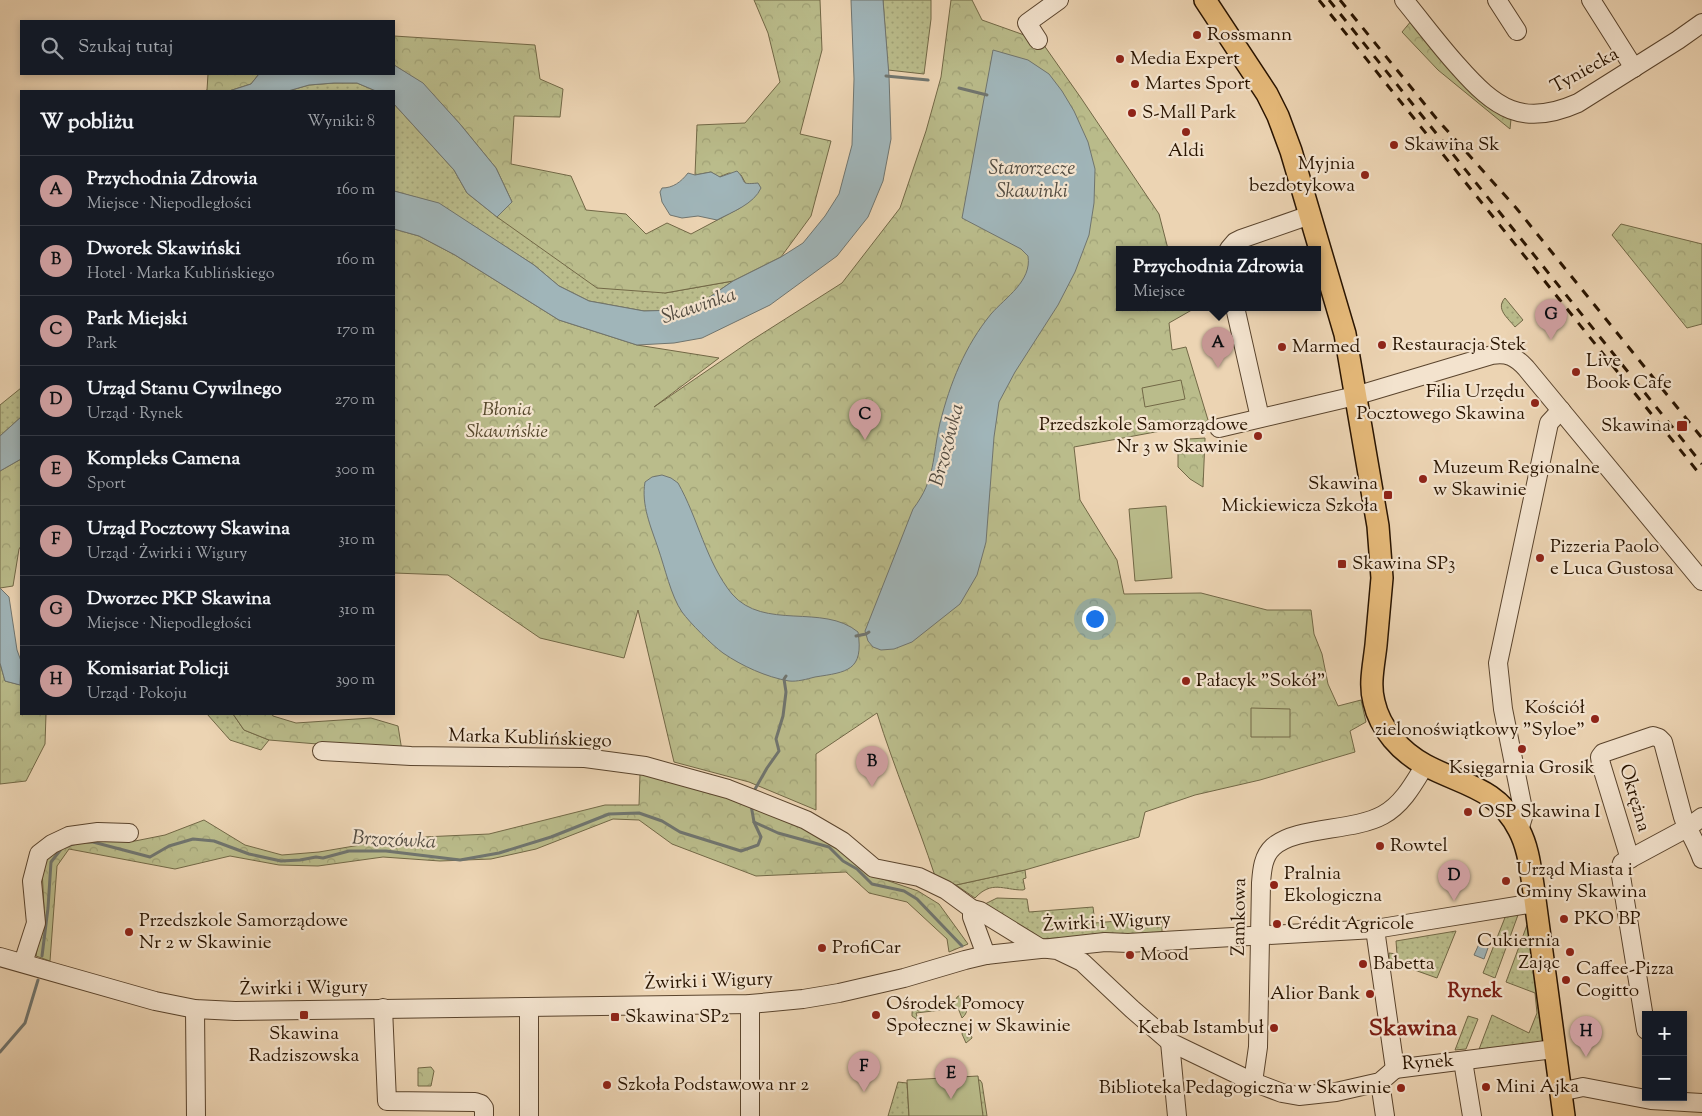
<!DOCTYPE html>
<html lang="pl">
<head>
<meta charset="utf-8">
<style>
  body { margin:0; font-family:"Sorts Mill Goudy",serif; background:#242831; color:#f1f3f6 }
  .controls { position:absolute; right:15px; bottom:15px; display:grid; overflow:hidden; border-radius:0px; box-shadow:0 2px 8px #0003 }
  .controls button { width:45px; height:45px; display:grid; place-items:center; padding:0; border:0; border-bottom:1px solid #363941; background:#171b24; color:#f1f3f6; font:25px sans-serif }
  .you { position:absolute; left:1094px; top:618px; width:18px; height:18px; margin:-12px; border:4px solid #fff; border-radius:50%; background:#1a73e8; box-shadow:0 0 0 8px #1a73e833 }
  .badge { display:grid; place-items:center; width:32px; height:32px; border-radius:50%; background:#c59692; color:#111; font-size:16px; font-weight:700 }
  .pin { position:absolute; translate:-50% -41px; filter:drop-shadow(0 1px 2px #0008) }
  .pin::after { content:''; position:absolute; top:26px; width:18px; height:15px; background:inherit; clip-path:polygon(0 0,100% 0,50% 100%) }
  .popup { position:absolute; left:1116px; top:246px; width:205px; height:65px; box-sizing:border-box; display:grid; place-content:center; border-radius:0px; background:#171b24; filter:drop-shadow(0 1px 4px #0005); font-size:16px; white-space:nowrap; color:#9ea1a6 }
  .popup b { font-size:19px; color:#f1f3f6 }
  .popup::after { content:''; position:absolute; left:50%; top:100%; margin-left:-10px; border:10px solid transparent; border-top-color:#171b24 }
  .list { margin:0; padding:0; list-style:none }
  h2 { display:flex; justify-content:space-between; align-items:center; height:65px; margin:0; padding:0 20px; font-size:21px }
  h2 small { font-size:16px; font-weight:400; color:#9ea1a6 }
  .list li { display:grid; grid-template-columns:32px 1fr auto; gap:15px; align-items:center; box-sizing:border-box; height:70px; padding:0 20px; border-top:1px solid #363941 }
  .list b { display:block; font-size:19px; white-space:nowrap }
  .list p { margin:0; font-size:16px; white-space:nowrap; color:#9ea1a6 }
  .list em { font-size:16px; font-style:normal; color:#9ea1a6 }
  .icon { flex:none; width:28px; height:28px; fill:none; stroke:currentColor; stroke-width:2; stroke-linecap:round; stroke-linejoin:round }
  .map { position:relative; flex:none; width:1702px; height:1116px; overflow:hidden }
  .search { position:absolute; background:#171b24; box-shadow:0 2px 8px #0003; left:20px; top:20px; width:375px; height:55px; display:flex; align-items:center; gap:12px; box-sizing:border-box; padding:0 18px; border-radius:0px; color:#9ea1a6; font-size:19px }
  .panel { position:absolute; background:#171b24; box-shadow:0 2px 8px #0003; left:20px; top:90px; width:375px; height:625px; border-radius:0px }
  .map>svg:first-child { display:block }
  .grass { fill:url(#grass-dots); stroke:#726846 }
  .forest { fill:url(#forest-crowns); stroke:#726846 }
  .garden { fill:#babc8b; stroke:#726846 }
  .water { fill:#a0b5b9; stroke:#70756f }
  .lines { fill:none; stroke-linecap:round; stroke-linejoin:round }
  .stream { stroke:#70756f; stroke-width:3 }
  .minor-casing { stroke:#5a442d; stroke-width:20 }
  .major-casing { stroke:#291400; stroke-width:24 }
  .minor { stroke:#f3e3ce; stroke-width:18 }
  .major { stroke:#e6ba7a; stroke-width:21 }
  .rail { stroke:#291400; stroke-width:3; stroke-dasharray:9 9; stroke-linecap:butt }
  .poi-dot { fill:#8f2418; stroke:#f3e3ce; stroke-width:2 }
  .labels { text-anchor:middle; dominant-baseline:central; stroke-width:4.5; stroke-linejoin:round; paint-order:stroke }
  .poi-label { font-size:19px; fill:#291400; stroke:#f3e3ce; text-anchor:start }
  .street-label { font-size:19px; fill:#291400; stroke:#f3e3ce }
  .park-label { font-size:19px; font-style:italic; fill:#54462a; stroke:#f3e3ce }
  .water-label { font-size:20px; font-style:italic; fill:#534c41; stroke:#f3e3ce }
  .neighbourhood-label { font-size:20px; font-weight:bold; fill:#7a1f14; stroke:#f3e3ce }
  .district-label { font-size:24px; font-weight:bold; fill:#7a1f14; stroke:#f3e3ce }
</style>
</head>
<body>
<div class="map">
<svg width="1702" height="1116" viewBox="0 0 1702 1116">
  <defs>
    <pattern id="grass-dots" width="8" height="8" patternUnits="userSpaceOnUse" patternTransform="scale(1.25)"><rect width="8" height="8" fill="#babc8b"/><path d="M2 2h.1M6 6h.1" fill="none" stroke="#a0a176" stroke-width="1.8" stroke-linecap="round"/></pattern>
    <pattern id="forest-crowns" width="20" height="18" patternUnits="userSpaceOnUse" patternTransform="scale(1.25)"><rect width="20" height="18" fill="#babc8b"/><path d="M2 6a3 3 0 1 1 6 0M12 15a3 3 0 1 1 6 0" fill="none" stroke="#a0a176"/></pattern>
  </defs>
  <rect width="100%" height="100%" fill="#ecd4b3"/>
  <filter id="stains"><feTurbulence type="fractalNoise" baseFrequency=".004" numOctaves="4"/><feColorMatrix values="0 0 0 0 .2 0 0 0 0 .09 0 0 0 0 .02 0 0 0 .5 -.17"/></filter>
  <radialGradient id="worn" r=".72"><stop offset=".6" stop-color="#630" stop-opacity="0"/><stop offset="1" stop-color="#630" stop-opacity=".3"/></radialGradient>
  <g class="grass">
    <path d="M883 0H931V19L924 74 888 70Z"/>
    <path d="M334 83H357L376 91H288L309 85Z"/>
    <path d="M394 104 454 170 467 193 497 217 665 293 733 281 698 305 678 310 644 311 589 301 559 286 534 265 439 204 394 191Z"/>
    <path d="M1505 298 1523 320 1515 327C1508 318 1495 309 1505 298Z"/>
    <path d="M21 388V417L0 436V405Z"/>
    <path d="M207 714H233L244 730 269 740 261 750 230 740Z"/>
    <path d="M1025 870 1026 878 1023 879 1025 889 1023 890C1003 890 992 880 975 898L956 885Z"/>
    <path d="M997 898 1027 899 1029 912 1093 907 1095 923 1162 917V932L1039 939 985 904Z"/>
    <path d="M1506 915H1518L1495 978 1483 973Z"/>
    <path d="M1527 925 1545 1041 1543 1042 1523 1047 1521 1044 1478 1052 1492 1015 1529 1033 1537 1013 1535 993 1506 982Z"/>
    <path d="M1456 931 1437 978 1389 961V953L1397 954 1396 941Z"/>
    <path d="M962 994C968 1000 970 1012 962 1018L958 1008 916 1013 918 1020 912 1016C912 1011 912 1005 917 1003L918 1011 954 1003 957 997Z"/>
    <path d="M1468 1016 1478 1019 1466 1049 1455 1050Z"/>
    <path d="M964 1026 969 1028 972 1038 966 1043 962 1034Z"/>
    <path d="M980 1080 982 1083 987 1116H969L967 1082Z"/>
    <path d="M898 1082 907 1083 909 1116H888Z"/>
  </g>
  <g class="forest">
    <path d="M754 0H820L822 50 800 134 831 141 811 216 781 257 733 281 665 293 597 288 497 217 512 202 496 168 460 124 423 84 394 65V36L535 45 540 79 563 89 560 117 514 116 511 164 571 176 586 210 626 214 646 234 667 223 691 234 740 208 758 184H746L741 175 729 173 719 177 711 172 695 175 697 125 745 123 780 82 768 33Z"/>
    <path d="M951 0H972L982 20 1041 41 1081 98 1159 214 1168 249H1119V307H1197L1169 323 1172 350 1186 347 1208 420 1204 423 1074 447 1080 500 1117 560 1124 594 1201 593 1267 610H1311L1314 634 1322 654 1328 684 1338 706 1361 700 1366 722 1350 731 1355 752 1260 780 1195 795 1145 812 1139 837 1025 870 956 885 935 876C917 821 894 768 877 713L816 754V810L749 782 674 762 638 610 624 658 540 638 448 575 394 573V229L419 236 455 255 559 320 637 345 719 358 654 407 749 342 842 283 900 208 926 131 941 77Z"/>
    <path d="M1412 20 1486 103 1511 119 1510 129 1438 70 1402 32Z"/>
    <path d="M208 74H259L251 84 229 91H204L207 90Z"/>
    <path d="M1621 224 1702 244V324L1687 328 1612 235Z"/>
    <path d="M1205 438V439L1203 487 1190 479 1178 467V447L1189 439Z"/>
    <path d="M21 459V546L19 549 13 586 0 588V471Z"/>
    <path d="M0 663 5 681 21 685V714H46L45 744 26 781 0 784Z"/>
    <path d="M233 714H272L273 716 296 723 371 718 398 726 402 751 269 740 244 730Z"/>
    <path d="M640 774 674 780 741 802 803 826 840 848 874 876 918 891 939 904 968 944 949 952 947 939 907 902 869 893 846 872 756 876 672 844 639 820 613 819 536 849 491 859 440 861 383 857 318 866 279 865 230 856 175 869 69 849 57 866 50 961 36 956 44 908 42 869 50 850 69 837 135 841 165 835 204 820 245 845 282 855 319 852 401 838 489 834 605 805H639Z"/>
    <path d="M431 1067 434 1071 431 1086H418V1068Z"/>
  </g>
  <g class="garden">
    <path d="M1181 380 1185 399 1145 407 1142 388Z"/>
    <path d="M1166 506 1172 578 1135 581 1129 509Z"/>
    <path d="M1251 708 1290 709V737H1251Z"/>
    <path d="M978 1076 983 1116H909L907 1080Z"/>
  </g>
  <g class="water">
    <path d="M851 0H883L889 76 891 139 883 181 868 217 837 256 770 305 702 338 674 343 637 345 559 320 455 255 419 236 394 229V191L439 203 534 265 559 286 589 301 644 311 678 310 698 305 733 281 781 257 803 243 825 216 839 194 852 145 854 79Z"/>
    <path d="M993 50 1028 60 1049 74 1062 91 1074 111 1088 142 1095 169 1094 203 1089 235 1075 272 1058 305 1015 372 999 402 994 437 986 542 977 575 960 604 912 642 894 649 881 650 873 647 868 641 865 631 913 509C936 479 932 457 940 423 950 383 965 346 991 314 1006 297 1032 281 1028 256L1021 249 962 218Z"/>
    <path d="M394 65 423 83 460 124 496 168 512 202 497 217 467 193 454 170 394 104V91H376L357 83H334L309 85 288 91H229L251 84 259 74H394Z"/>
    <path d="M737 171C748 182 738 185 758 183L761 188C754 204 732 212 717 220L698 216 682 218 670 215 662 202 660 192 662 188C673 188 681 182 688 173L695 175 711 172 720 177Z"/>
    <path d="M21 417V459L0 471V436Z"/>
    <path d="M662 475 671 478 678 483C698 518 706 562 732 594 764 631 823 603 858 632 864 671 847 672 815 677 807 679 797 682 789 681 766 677 742 666 723 653 712 645 690 623 682 612 671 596 665 568 658 548 651 527 641 505 645 482L652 477Z"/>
    <path d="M0 588 9 597 17 650 21 661 20 685 5 681 0 663Z"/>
    <path d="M1479 944 1488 948 1484 959 1474 955Z"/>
  </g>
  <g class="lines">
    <g class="stream">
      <path d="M886 76 928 80"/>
      <path d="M959 88 987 95"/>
      <path d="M856 636 866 634 869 632"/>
      <path d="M754 791 767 768 779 751 776 739 783 716 786 692 784 679 786 676"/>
      <path d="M754 822 778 833 829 847 843 861 857 869 872 884 904 891 917 899 962 946"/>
      <path d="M87 842H93L150 857 169 846 193 839 214 841 249 854 281 861 300 860 316 857 323 858 349 851H386L460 860 499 853 551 837 609 814 639 813 662 821 680 832 741 851 758 845 761 837 754 822 751 805"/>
      <path d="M42 956 48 908 51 862 62 848 76 843"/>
      <path d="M0 1052 25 1023 38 980"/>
    </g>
    <g class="minor-casing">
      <g id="minor">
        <path d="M1404 0C1422 22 1439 45 1458 66 1495 108 1522 128 1578 103L1678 40 1702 23"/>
        <path d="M1497 0 1517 31"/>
        <path d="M1591 0 1634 68"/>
        <path d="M1038 40 1027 23 1059 0"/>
        <path d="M1229 249 1235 242 1241 239 1310 215"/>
        <path d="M1235 307 1260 418"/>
        <path d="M1219 428 1355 396 1492 355C1507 352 1516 357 1526 368L1702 581"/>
        <path d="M322 751 411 756 585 758 645 766 728 789 806 820 842 841 874 868 919 877 946 890 972 909 980 911 1040 948 1057 950 1082 962 1132 1009 1170 1042 1253 1082 1282 1093 1299 1096 1336 1092 1380 1082 1395 1069"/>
        <path d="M1519 830 1524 814 1503 709 1498 663 1549 423 1561 410"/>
        <path d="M1630 859 1601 764 1600 757 1603 753 1653 736 1659 738 1663 742 1683 817C1688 831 1697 844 1702 859"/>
        <path d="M972 909V917L986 955"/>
        <path d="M1375 929 1395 1069"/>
        <path d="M0 957 155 1001 195 1009 235 1011 750 1004 803 999 839 993 904 978 965 960 986 955 1105 942 1128 943 1375 929 1535 903"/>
        <path d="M23 963 36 923 32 881 39 854 52 844 69 836 98 832 129 833"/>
        <path d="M383 1008 387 1101 475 1102 481 1104 484 1108V1116"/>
        <path d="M529 1008V1116"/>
        <path d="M195 1009 196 1116"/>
        <path d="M1646 1030 1620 870 1622 863 1687 828 1702 817"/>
        <path d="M1170 1042 1177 1116"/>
        <path d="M1463 1061 1472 1116"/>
        <path d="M1395 1069 1554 1049"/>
        <path d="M1253 1082 1258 1047 1261 883C1262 870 1263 856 1273 847 1296 826 1352 832 1383 815 1403 804 1414 783 1425 765"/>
        <path d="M1380 1082 1385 1116"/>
        <path d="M1560 1092 1583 1087 1651 1100 1702 1103"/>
        <path d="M750 1116V1004"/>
      </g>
    </g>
    <g class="major-casing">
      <path id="major" d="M1205 0 1267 94 1278 116 1291 151 1345 334 1378 526 1382 578C1380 600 1378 623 1376 645 1374 664 1369 684 1374 702 1380 729 1401 752 1425 765 1462 785 1497 787 1519 830 1528 847 1530 866 1533 885L1564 1116"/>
    </g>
    <use href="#minor" class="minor"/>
    <use href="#major" class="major"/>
    <g class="rail">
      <path d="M1319 0 1702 477"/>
      <path d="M1329 0 1702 464"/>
      <path d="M1340 0 1436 118 1517 209 1702 438"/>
    </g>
  </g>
  <g class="poi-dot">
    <circle cx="1197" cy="35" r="5"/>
    <circle cx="1120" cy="59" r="5"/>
    <circle cx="1135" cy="84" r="5"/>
    <circle cx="1132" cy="113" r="5"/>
    <circle cx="1186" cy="132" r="5"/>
    <circle cx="1394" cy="145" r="5"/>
    <circle cx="1365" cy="175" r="5"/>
    <circle cx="1382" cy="345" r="5"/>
    <circle cx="1282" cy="347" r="5"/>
    <circle cx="1576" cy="372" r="5"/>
    <circle cx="1535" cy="403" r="5"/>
    <rect x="1676" y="420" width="12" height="12" rx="2.5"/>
    <circle cx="1258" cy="436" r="5"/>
    <circle cx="1423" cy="479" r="5"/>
    <rect x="1383" y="490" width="10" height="10" rx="2.5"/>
    <circle cx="1540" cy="558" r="5"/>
    <rect x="1337" y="559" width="10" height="10" rx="2.5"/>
    <circle cx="1186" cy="681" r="5"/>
    <circle cx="1595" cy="719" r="5"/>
    <circle cx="1522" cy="749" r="5"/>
    <circle cx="1468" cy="812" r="5"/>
    <circle cx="1380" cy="846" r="5"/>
    <circle cx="1506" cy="881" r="5"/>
    <circle cx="1274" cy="885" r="5"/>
    <circle cx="1564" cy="919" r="5"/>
    <circle cx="1277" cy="924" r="5"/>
    <circle cx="129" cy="932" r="5"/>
    <circle cx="822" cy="948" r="5"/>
    <circle cx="1570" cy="952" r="5"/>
    <circle cx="1130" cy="955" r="5"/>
    <circle cx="1363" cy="964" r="5"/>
    <circle cx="1566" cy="980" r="5"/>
    <circle cx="1370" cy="994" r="5"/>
    <rect x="299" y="1010" width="10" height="10" rx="2.5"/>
    <circle cx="876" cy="1015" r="5"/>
    <rect x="610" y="1012" width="10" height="10" rx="2.5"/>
    <circle cx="1274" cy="1028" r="5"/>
    <circle cx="607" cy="1085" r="5"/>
    <circle cx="1486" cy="1087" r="5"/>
    <circle cx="1401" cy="1088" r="5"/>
  </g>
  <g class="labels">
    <g class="poi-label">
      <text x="1207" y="35">Rossmann</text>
      <text x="1130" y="59">Media Expert</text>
      <text x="1145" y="84">Martes Sport</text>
      <text x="1142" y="113">S-Mall Park</text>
      <text x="1404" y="145">Skawina Sk</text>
      <text x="1186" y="151" text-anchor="middle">Aldi</text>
      <text x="1355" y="164" text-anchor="end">Myjnia<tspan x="1355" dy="22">bezdotykowa</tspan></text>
      <text x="1392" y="345">Restauracja Stek</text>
      <text x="1292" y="347">Marmed</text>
      <text x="1586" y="361">Live<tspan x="1586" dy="22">Book Cafe</tspan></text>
      <text x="1525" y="392" text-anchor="end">Filia Urzędu<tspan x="1525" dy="22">Pocztowego Skawina</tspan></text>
      <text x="1248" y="425" text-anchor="end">Przedszkole Samorządowe<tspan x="1248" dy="22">Nr 3 w Skawinie</tspan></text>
      <text x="1671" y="426" text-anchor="end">Skawina</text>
      <text x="1433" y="468">Muzeum Regionalne<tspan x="1433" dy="22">w Skawinie</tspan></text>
      <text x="1378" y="484" text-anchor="end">Skawina<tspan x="1378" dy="22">Mickiewicza Szkoła</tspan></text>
      <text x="1550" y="547">Pizzeria Paolo<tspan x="1550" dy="22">e Luca Gustosa</tspan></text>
      <text x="1352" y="564">Skawina SP3</text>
      <text x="1196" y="681">Pałacyk "Sokół"</text>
      <text x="1585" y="708" text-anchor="end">Kościół<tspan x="1585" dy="22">zielonoświątkowy "Syloe"</tspan></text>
      <text x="1522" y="768" text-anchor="middle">Księgarnia Grosik</text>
      <text x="1478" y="812">OSP Skawina I</text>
      <text x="1390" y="846">Rowtel</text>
      <text x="1516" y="870">Urząd Miasta i<tspan x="1516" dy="22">Gminy Skawina</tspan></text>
      <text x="1284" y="874">Pralnia<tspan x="1284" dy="22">Ekologiczna</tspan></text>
      <text x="1574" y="919">PKO BP</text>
      <text x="139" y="921">Przedszkole Samorządowe<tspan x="139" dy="22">Nr 2 w Skawinie</tspan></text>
      <text x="1287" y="924">Crédit Agricole</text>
      <text x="1560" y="941" text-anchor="end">Cukiernia<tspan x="1560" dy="22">Zając</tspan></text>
      <text x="832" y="948">ProfiCar</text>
      <text x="1140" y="955">Mood</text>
      <text x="1373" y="964">Babetta</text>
      <text x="1576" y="969">Caffee-Pizza<tspan x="1576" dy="22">Cogitto</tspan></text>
      <text x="1360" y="994" text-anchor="end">Alior Bank</text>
      <text x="886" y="1004">Ośrodek Pomocy<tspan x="886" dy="22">Społecznej w Skawinie</tspan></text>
      <text x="625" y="1017">Skawina SP2</text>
      <text x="1264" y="1028" text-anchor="end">Kebab Istambuł</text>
      <text x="304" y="1034" text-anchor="middle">Skawina<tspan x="304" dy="22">Radziszowska</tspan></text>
      <text x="617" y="1085">Szkoła Podstawowa nr 2</text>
      <text x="1496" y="1087">Mini Ajka</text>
      <text x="1391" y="1088" text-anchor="end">Biblioteka Pedagogiczna w Skawinie</text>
    </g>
    <g class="street-label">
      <text transform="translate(1585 71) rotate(-29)">Tyniecka</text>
      <text transform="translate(530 739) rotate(2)">Marka Kublińskiego</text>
      <text transform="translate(1634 798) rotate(74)">Okrężna</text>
      <text transform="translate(1240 917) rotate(-89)">Zamkowa</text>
      <text transform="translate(1107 923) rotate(-3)">Żwirki i Wigury</text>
      <text transform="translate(709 982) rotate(-2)">Żwirki i Wigury</text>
      <text transform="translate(304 989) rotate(-1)">Żwirki i Wigury</text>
      <text transform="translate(1428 1063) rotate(-4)">Rynek</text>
    </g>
    <g class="park-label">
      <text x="507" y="410">Błonia<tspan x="507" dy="22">Skawińskie</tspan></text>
    </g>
    <g class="water-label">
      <text x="1032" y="169">Starorzecze<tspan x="1032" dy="23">Skawinki</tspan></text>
      <text transform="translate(699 307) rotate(-18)">Skawinka</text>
      <text transform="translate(948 445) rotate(-75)">Brzozówka</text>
      <text transform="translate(394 841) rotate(3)">Brzozówka</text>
    </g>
    <g class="neighbourhood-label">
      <text x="1475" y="992">Rynek</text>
    </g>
    <g class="district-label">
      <text x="1413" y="1029">Skawina</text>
    </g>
  </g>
  <rect width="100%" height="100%" filter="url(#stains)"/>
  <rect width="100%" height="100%" fill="url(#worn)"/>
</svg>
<div class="controls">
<button>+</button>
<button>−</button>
</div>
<div class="you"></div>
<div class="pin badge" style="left:1218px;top:368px">A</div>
<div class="popup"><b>Przychodnia Zdrowia</b>Miejsce</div>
<div class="pin badge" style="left:872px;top:787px">B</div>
<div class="pin badge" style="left:865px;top:440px">C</div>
<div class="pin badge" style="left:1454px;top:901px">D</div>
<div class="pin badge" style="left:951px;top:1099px">E</div>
<div class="pin badge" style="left:864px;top:1092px">F</div>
<div class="pin badge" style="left:1551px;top:340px">G</div>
<div class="pin badge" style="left:1586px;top:1057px">H</div>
<div class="search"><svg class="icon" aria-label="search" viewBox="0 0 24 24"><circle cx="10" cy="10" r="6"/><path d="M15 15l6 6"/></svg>Szukaj tutaj</div>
<section class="panel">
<h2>W pobliżu<small>Wyniki: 8</small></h2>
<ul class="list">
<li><span class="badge">A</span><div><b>Przychodnia Zdrowia</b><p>Miejsce · Niepodległości</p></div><em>160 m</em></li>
<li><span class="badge">B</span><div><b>Dworek Skawiński</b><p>Hotel · Marka Kublińskiego</p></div><em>160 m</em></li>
<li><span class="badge">C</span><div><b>Park Miejski</b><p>Park</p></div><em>170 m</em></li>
<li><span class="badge">D</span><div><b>Urząd Stanu Cywilnego</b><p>Urząd · Rynek</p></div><em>270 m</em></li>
<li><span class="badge">E</span><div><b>Kompleks Camena</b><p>Sport</p></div><em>300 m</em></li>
<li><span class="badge">F</span><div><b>Urząd Pocztowy Skawina</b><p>Urząd · Żwirki i Wigury</p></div><em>310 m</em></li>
<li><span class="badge">G</span><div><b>Dworzec PKP Skawina</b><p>Miejsce · Niepodległości</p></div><em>310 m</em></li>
<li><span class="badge">H</span><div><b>Komisariat Policji</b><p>Urząd · Pokoju</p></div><em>390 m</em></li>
</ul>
</section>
</div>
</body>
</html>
